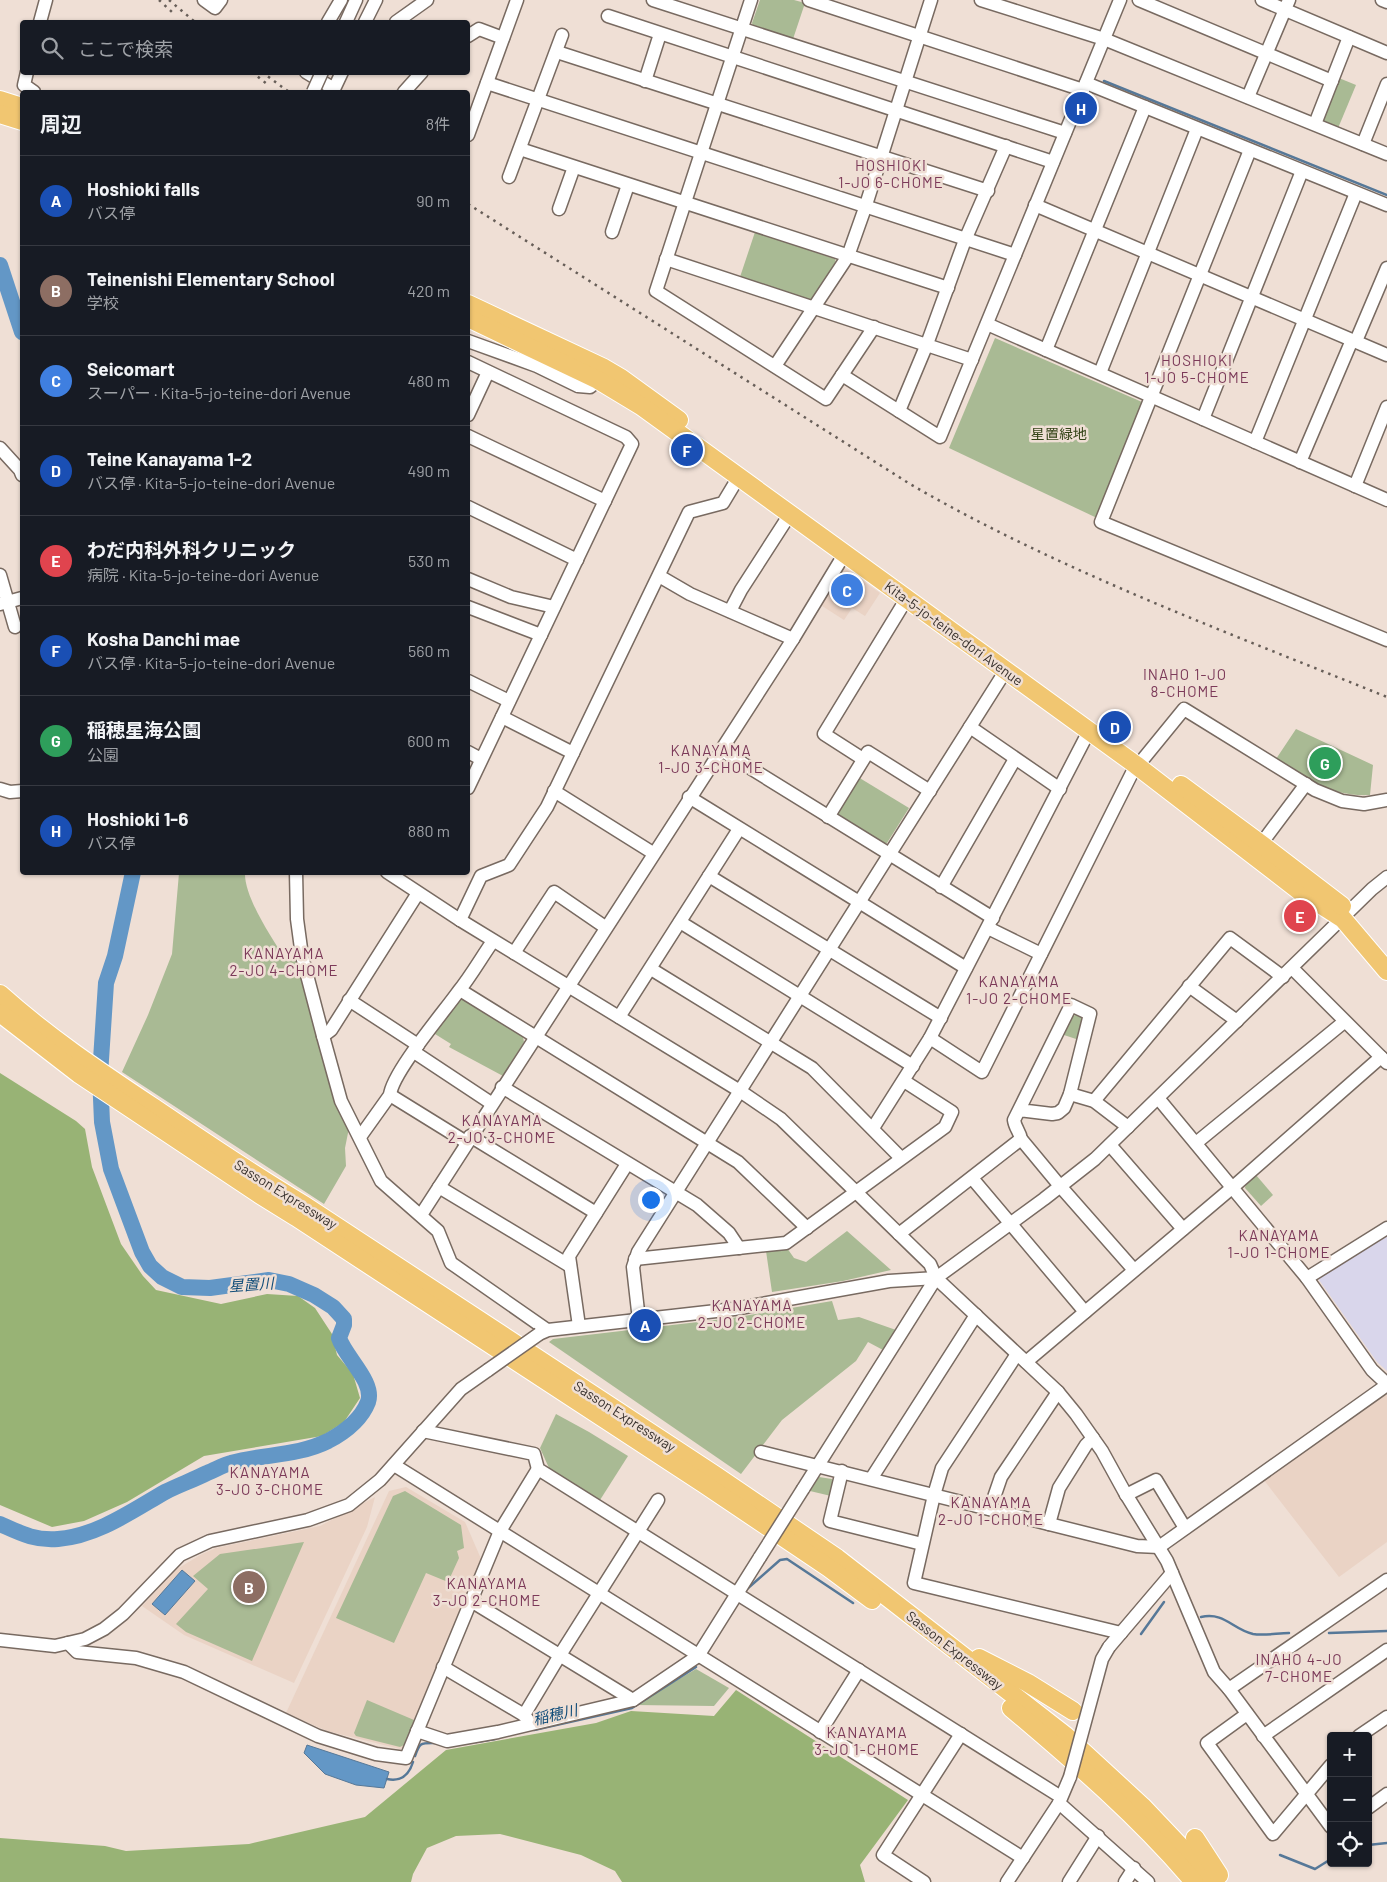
<!DOCTYPE html>
<html lang="ja">
<head>
<meta charset="utf-8">
<style>
  body { margin:0; font-family:Barlow,"Noto Sans JP",sans-serif; background:#20242c; color:#f1f3f6 }
  .controls { position:absolute; right:15px; bottom:15px; display:grid; overflow:hidden; border-radius:5px; box-shadow:0 1px 4px #0004 }
  .controls button { width:45px; height:45px; display:grid; place-items:center; padding:0; border:0; border-bottom:1px solid #363941; background:#171b24; color:#f1f3f6; font:25px sans-serif }
  .you { position:absolute; left:650px; top:1199px; width:18px; height:18px; margin:-12px; border:4px solid #fff; border-radius:50%; background:#1a73e8; box-shadow:0 0 0 8px #1a73e833 }
  .badge { display:grid; place-items:center; width:32px; height:32px; border-radius:50%; background:#cf94b7; color:#fff; font-size:16px; font-weight:700 }
  .pin { position:absolute; translate:-50% -50%; border:2px solid #fff; box-shadow:0 1px 5px #0006 }
  .list { margin:0; padding:0; list-style:none }
  h2 { display:flex; justify-content:space-between; align-items:center; height:65px; margin:0; padding:0 20px; font-size:21px }
  h2 small { font-size:16px; font-weight:400; color:#9ea1a6 }
  .list li { display:grid; grid-template-columns:32px 1fr auto; gap:15px; align-items:center; box-sizing:border-box; height:90px; padding:0 20px; border-top:1px solid #363941 }
  .list b { display:block; font-size:19px; white-space:nowrap }
  .list p { margin:0; font-size:16px; white-space:nowrap; color:#9ea1a6 }
  .list em { font-size:16px; font-style:normal; color:#9ea1a6 }
  .icon { flex:none; width:28px; height:28px; fill:none; stroke:currentColor; stroke-width:2; stroke-linecap:round; stroke-linejoin:round }
  .map { position:relative; flex:none; width:1387px; height:1882px; overflow:hidden }
  .search { position:absolute; background:#171b24; box-shadow:0 1px 4px #0004; left:20px; top:20px; width:450px; height:55px; display:flex; align-items:center; gap:12px; box-sizing:border-box; padding:0 18px; border-radius:5px; color:#9ea1a6; font-size:19px }
  .panel { position:absolute; background:#171b24; box-shadow:0 1px 4px #0004; left:20px; top:90px; width:450px; height:785px; border-radius:5px }
  .map>svg:first-child { display:block }
  .built { fill:#ead3c5 }
  .medical { fill:#d9d6eb }
  .green { fill:#a9ba94 }
  .forest { fill:#98b375 }
  .water { fill:#6397c6; stroke:#567898 }
  .lines { fill:none; stroke-linecap:round; stroke-linejoin:round }
  .stream { stroke:#567898; stroke-width:2.5 }
  .river { stroke:#6397c6; stroke-width:16 }
  .minor-casing { stroke:#786a61; stroke-width:15 }
  .highway-casing { stroke:#fff; stroke-width:20 }
  .minor { stroke:#fff; stroke-width:12 }
  .highway { stroke:#f1c671; stroke-width:18 }
  .rail { stroke:#675e58; stroke-width:2.5; stroke-dasharray:2.5 5; stroke-linecap:butt }
  .minor-bridge-casing { stroke:#786a61; stroke-width:15; stroke-linecap:butt }
  .minor-bridge { stroke:#fff; stroke-width:12 }
  .labels { text-anchor:middle; dominant-baseline:central; stroke-width:5; stroke-linejoin:round; paint-order:stroke }
  .park-label { font-size:14px; fill:#324316; stroke:#efdfd5 }
  .street-label { font-size:14px; fill:#37302c; stroke:#efdfd5 }
  .neighbourhood-label { font-size:15px; letter-spacing:1px; fill:#7c3a59; stroke:#efdfd5 }
  .water-label { font-size:15px; font-style:italic; fill:#104c79; stroke:#efdfd5 }
</style>
</head>
<body>
<div class="map">
<svg width="1387" height="1882" viewBox="0 0 1387 1882">
  <rect width="100%" height="100%" fill="#efdfd5"/>
  <g class="built">
    <path d="M843 567 880 593 865 616 852 608 844 620 819 604Z"/>
    <path d="M1385 1393 1387 1396V1542L1339 1577 1263 1479Z"/>
    <path d="M406 1487 465 1522 482 1561 406 1746 400 1749 327 1731 286 1713 389 1491Z"/>
    <path d="M375 1497 367 1527 294 1683 184 1635 142 1606 177 1569 202 1554 216 1548 320 1526Z"/>
  </g>
  <path class="medical" d="M1387 1233V1371L1377 1362 1319 1280 1320 1275Z"/>
  <g class="green">
    <path d="M760 0H794L805 3 793 39 753 26 752 23Z"/>
    <path d="M1334 76 1356 85 1336 133 1315 124Z"/>
    <path d="M755 232 835 259 836 263 814 299H807L740 277Z"/>
    <path d="M995 338 1142 402 1097 518 949 448Z"/>
    <path d="M1296 729 1373 765 1370 795C1331 797 1308 779 1276 759Z"/>
    <path d="M858 777 909 808 887 843H884L838 815 837 812Z"/>
    <path d="M179 873H245C244 896 271 937 284 957L301 962 350 1123 345 1148 346 1166 324 1204 122 1072 148 1015 172 954Z"/>
    <path d="M459 999 465 1000 523 1037 524 1042 503 1076 449 1047 451 1044 435 1034Z"/>
    <path d="M1078 1014C1087 1019 1081 1031 1079 1040L1064 1035 1073 1016Z"/>
    <path d="M1256 1175 1273 1195 1261 1206 1245 1188 1246 1183Z"/>
    <path d="M847 1231 891 1270 843 1281 772 1292 766 1251 787 1248 794 1258 806 1262Z"/>
    <path d="M832 1301 838 1320 859 1317 896 1330 883 1350 868 1342 856 1361 782 1420 741 1474 549 1342 553 1339 732 1318Z"/>
    <path d="M556 1414 589 1432 628 1456 600 1500 549 1468 540 1448Z"/>
    <path d="M819 1477 832 1479 834 1484 831 1496 810 1491Z"/>
    <path d="M405 1491 461 1525 464 1548 457 1551 459 1558 448 1582 426 1573 394 1643 336 1618 393 1496Z"/>
    <path d="M304 1542 252 1661 186 1632 176 1624 208 1589 193 1576 220 1554Z"/>
    <path d="M696 1669 729 1688 714 1706 635 1705Z"/>
    <path d="M367 1700 414 1720 404 1745 400 1747 356 1736 354 1733Z"/>
  </g>
  <g class="forest">
    <path d="M0 1073 76 1121 85 1129 92 1167 121 1244 143 1276 156 1290 221 1304 267 1294 298 1296 315 1308 332 1334 337 1355 353 1374 360 1398 344 1422 322 1436 204 1456 127 1502 84 1521 52 1527 0 1505Z"/>
    <path d="M736 1690 908 1800 860 1865 865 1882H622L615 1871 581 1855 500 1834 456 1836 427 1848 413 1874 411 1882H0V1838L105 1846 126 1851 249 1844 365 1817 446 1750 596 1723 631 1711 714 1716Z"/>
  </g>
  <g class="water">
    <path d="M182 1570 195 1581 165 1615 152 1604Z"/>
    <path d="M307 1745 389 1772 384 1788 356 1785 325 1774 304 1753Z"/>
  </g>
  <g class="lines">
    <g class="stream">
      <path d="M1104 81 1387 195"/>
      <path d="M747 1589 780 1560 787 1559 853 1603"/>
      <path d="M1201 1617C1225 1612 1232 1629 1253 1634 1264 1636 1278 1633 1289 1633"/>
      <path d="M1329 1633 1387 1631"/>
      <path d="M1141 1634 1164 1602"/>
      <path d="M534 1730 632 1708 696 1667"/>
      <path d="M476 1742 495 1739"/>
      <path d="M415 1756C420 1742 421 1743 435 1743"/>
      <path d="M387 1779C401 1782 409 1775 413 1762"/>
      <path d="M1368 1845 1387 1843"/>
      <path d="M1280 1855 1315 1869 1331 1859"/>
    </g>
    <g class="river">
      <path d="M0 265 22 332"/>
      <path d="M0 1524C20 1533 35 1541 58 1539 97 1536 132 1511 165 1492 179 1485 193 1480 207 1473 215 1470 223 1465 231 1463 263 1454 298 1456 328 1441 345 1432 361 1420 368 1402 375 1382 345 1357 339 1338L344 1325V1319L333 1307 314 1295 289 1284 269 1280 210 1288 182 1287 162 1277 150 1266 142 1252 111 1169 102 1122 100 1075 106 983 115 956 133 872"/>
    </g>
    <g class="minor-casing">
      <g id="minor">
        <path d="M204 0 215 8 221 0"/>
        <path d="M653 0 1065 133"/>
        <path d="M751 0 656 291 826 399 874 327"/>
        <path d="M809 0 1083 90"/>
        <path d="M981 0 1104 39 1387 154"/>
        <path d="M1139 0 1332 81"/>
        <path d="M1262 0 1387 53"/>
        <path d="M1382 0 1387 2"/>
        <path d="M608 16 1053 162"/>
        <path d="M40 22 46 0"/>
        <path d="M328 22 341 0"/>
        <path d="M346 22 356 0"/>
        <path d="M365 22 376 0"/>
        <path d="M396 22 427 0"/>
        <path d="M468 36 479 29 503 38"/>
        <path d="M557 52 988 191"/>
        <path d="M27 72 24 85 34 92"/>
        <path d="M306 72 334 89 342 72"/>
        <path d="M645 81 660 34"/>
        <path d="M487 83 1015 255"/>
        <path d="M1086 83 1387 205"/>
        <path d="M404 92 422 72"/>
        <path d="M1248 97 1289 0"/>
        <path d="M1315 124 1349 37"/>
        <path d="M468 135 517 0"/>
        <path d="M1363 144 1387 84"/>
        <path d="M520 149 948 288"/>
        <path d="M1250 150 1101 522 1387 640"/>
        <path d="M509 177 562 35"/>
        <path d="M1035 205 1387 355"/>
        <path d="M559 209 574 167"/>
        <path d="M612 232 628 185"/>
        <path d="M666 259 972 360"/>
        <path d="M987 324 1387 500"/>
        <path d="M468 341 537 366 578 386 590 387 598 380 602 373"/>
        <path d="M1356 341 1387 268"/>
        <path d="M1046 350 1145 107"/>
        <path d="M468 362 626 437 632 444 468 788"/>
        <path d="M775 366 848 256 865 208 931 0"/>
        <path d="M1100 373 1197 129"/>
        <path d="M842 375 940 437 1120 0"/>
        <path d="M899 411 927 344 965 240 1006 146"/>
        <path d="M468 415 488 372"/>
        <path d="M1203 419 1302 171"/>
        <path d="M468 436 605 501"/>
        <path d="M1255 442 1356 193"/>
        <path d="M0 448 20 470 22 475"/>
        <path d="M1300 462 1352 340"/>
        <path d="M1355 486 1387 407"/>
        <path d="M468 507 577 560"/>
        <path d="M0 575 15 627"/>
        <path d="M659 576 690 594 793 639"/>
        <path d="M468 579 511 597 554 607"/>
        <path d="M0 604 22 598"/>
        <path d="M468 607 541 635"/>
        <path d="M730 611 741 590 790 514"/>
        <path d="M468 681 509 701"/>
        <path d="M502 717 573 753"/>
        <path d="M970 727 1060 789"/>
        <path d="M721 750 993 918"/>
        <path d="M468 752 481 759"/>
        <path d="M1144 758 1184 709 1315 790 1342 801 1364 804 1387 800"/>
        <path d="M863 759 824 734 907 598"/>
        <path d="M0 789 10 792 22 791"/>
        <path d="M554 791 653 853"/>
        <path d="M689 797 966 968"/>
        <path d="M828 817 868 752 930 791"/>
        <path d="M1261 844 1306 784"/>
        <path d="M296 872 297 919 302 956 323 1036 341 1101 381 1181 438 1231 451 1263 547 1330"/>
        <path d="M387 872 460 920 740 1091 781 1119 930 1264 936 1278 1058 1392 1076 1414 1102 1451 1124 1491 1167 1561 1214 1672 1229 1689 1331 1827"/>
        <path d="M709 876 941 1018"/>
        <path d="M941 887 1015 759"/>
        <path d="M460 920 481 876 509 865 547 807 689 512 723 503 738 478"/>
        <path d="M680 922 913 1066"/>
        <path d="M988 928 1041 954"/>
        <path d="M514 953 554 892 605 927"/>
        <path d="M1292 968 1387 1063"/>
        <path d="M651 969 812 1068 901 1158"/>
        <path d="M1189 986 1237 1021"/>
        <path d="M460 990 738 1162 807 1228"/>
        <path d="M349 1000 418 1045"/>
        <path d="M619 1017 739 829"/>
        <path d="M323 1036 331 1030 418 893"/>
        <path d="M930 1038 982 1072 1136 765"/>
        <path d="M414 1052 491 1103"/>
        <path d="M502 1087 697 1205 729 1233 739 1248"/>
        <path d="M1070 1094 1094 1101 1128 1127"/>
        <path d="M390 1095 466 1142"/>
        <path d="M1158 1098 1307 1278 1372 1370 1387 1384"/>
        <path d="M1094 1101 1230 938 1283 977"/>
        <path d="M1019 1110 1052 1114 1058 1113 1064 1108 1070 1094 1090 1014 1071 1005 1014 1120C1015 1128 1020 1132 1021 1139L1060 1186 1134 1270"/>
        <path d="M873 1128 930 1038 1089 731"/>
        <path d="M470 1136 596 1213"/>
        <path d="M360 1137 390 1095C392 1073 443 1013 458 992 471 976 481 958 493 941"/>
        <path d="M1196 1143 1344 1022"/>
        <path d="M1110 1145 1183 1229"/>
        <path d="M972 1178 1085 1312"/>
        <path d="M439 1187 570 1266"/>
        <path d="M421 1215 793 639 845 553"/>
        <path d="M899 1234 1021 1139"/>
        <path d="M635 1259 786 1243 945 1127 952 1112 904 1081"/>
        <path d="M1307 1278 1387 1228"/>
        <path d="M639 1320 633 1267 638 1252 1006 670"/>
        <path d="M579 1326 569 1256 627 1164"/>
        <path d="M541 1333 548 1330 734 1309 889 1281 936 1278"/>
        <path d="M1017 1354 942 1468 934 1495 914 1583 1121 1633"/>
        <path d="M1026 1362 1233 1187 1381 1057"/>
        <path d="M423 1431 534 1454 538 1469 1061 1797"/>
        <path d="M761 1452 1137 1546 1159 1547 1387 1385"/>
        <path d="M394 1465 1023 1858"/>
        <path d="M842 1471 830 1521 922 1544"/>
        <path d="M871 1479 976 1315"/>
        <path d="M803 1489 936 1278 1044 1199 1095 1159 1372 889 1387 877"/>
        <path d="M1126 1495 1156 1480 1185 1528"/>
        <path d="M990 1509 1001 1477 1058 1392"/>
        <path d="M1049 1524 1059 1488 1086 1445 1093 1438"/>
        <path d="M471 1601 633 1700"/>
        <path d="M0 1640 55 1646 85 1639 104 1629 123 1614 180 1555 210 1541 308 1520 349 1505 380 1480 461 1389 488 1370"/>
        <path d="M68 1643 77 1652 136 1658 184 1672 318 1736 376 1754 406 1758 500 1531 538 1469"/>
        <path d="M1109 1647 1172 1573"/>
        <path d="M443 1667 524 1715 528 1720"/>
        <path d="M1229 1689 1387 1580"/>
        <path d="M1247 1714 1207 1743 1273 1834 1331 1765"/>
        <path d="M524 1715 560 1655 658 1500"/>
        <path d="M417 1731 447 1741 498 1732 633 1700 698 1656 760 1557"/>
        <path d="M820 1732 859 1670"/>
        <path d="M1263 1736 1387 1650"/>
        <path d="M1359 1736 1387 1717"/>
        <path d="M1059 1803 1148 1882"/>
        <path d="M1368 1808 1387 1794"/>
        <path d="M924 1882 883 1855 961 1734"/>
        <path d="M1007 1882 1059 1803 1070 1777"/>
        <path d="M1069 1882 1098 1836"/>
        <path d="M1125 1882 1134 1868"/>
      </g>
    </g>
    <g class="highway-casing">
      <g id="highway">
        <path d="M0 100 22 107"/>
        <path d="M0 114 22 121"/>
        <path d="M468 304 604 368 621 378 679 420"/>
        <path d="M468 318 598 380 641 406 1136 765 1301 892 1343 919 1387 971"/>
        <path d="M1181 785 1261 844 1342 906"/>
        <path d="M0 994C49 1038 102 1073 156 1109 205 1142 253 1175 304 1205L715 1475 837 1558 1066 1736 1142 1806 1214 1882"/>
        <path d="M0 1013 79 1074 259 1194 296 1217 704 1484 829 1568 872 1600"/>
        <path d="M979 1658 1028 1683 1073 1711"/>
        <path d="M1011 1708C1075 1762 1140 1818 1194 1882"/>
        <path d="M1195 1838 1219 1875"/>
      </g>
    </g>
    <use href="#minor" class="minor"/>
    <use href="#highway" class="highway"/>
    <g class="rail">
      <path d="M159 0 173 13"/>
      <path d="M169 0 195 22"/>
      <path d="M252 72 267 84"/>
      <path d="M262 72 289 92"/>
      <path d="M468 204 910 484C1060 571 1227 632 1387 697"/>
    </g>
    <g class="minor-bridge-casing">
      <g id="minor-bridge">
        <path d="M313 92 322 72"/>
        <path d="M488 1370 539 1334"/>
        <path d="M760 1557 803 1489"/>
        <path d="M1070 1777 1102 1659 1109 1647"/>
      </g>
    </g>
    <use href="#minor-bridge" class="minor-bridge"/>
  </g>
  <g class="labels">
    <g class="park-label">
      <text x="1059" y="433">星置緑地</text>
    </g>
    <g class="street-label">
      <text transform="translate(954 633) rotate(36)">Kita-5-jo-teine-dori Avenue</text>
      <text transform="translate(286 1194) rotate(32)">Sasson Expressway</text>
      <text transform="translate(625 1416) rotate(33)">Sasson Expressway</text>
      <text transform="translate(955 1650) rotate(38)">Sasson Expressway</text>
    </g>
    <g class="neighbourhood-label">
      <text x="891" y="165">HOSHIOKI<tspan x="891" dy="17">1-JO 6-CHOME</tspan></text>
      <text x="1197" y="360">HOSHIOKI<tspan x="1197" dy="17">1-JO 5-CHOME</tspan></text>
      <text x="1185" y="674">INAHO 1-JO<tspan x="1185" dy="17">8-CHOME</tspan></text>
      <text x="711" y="750">KANAYAMA<tspan x="711" dy="17">1-JO 3-CHOME</tspan></text>
      <text x="284" y="953">KANAYAMA<tspan x="284" dy="17">2-JO 4-CHOME</tspan></text>
      <text x="1019" y="981">KANAYAMA<tspan x="1019" dy="17">1-JO 2-CHOME</tspan></text>
      <text x="502" y="1120">KANAYAMA<tspan x="502" dy="17">2-JO 3-CHOME</tspan></text>
      <text x="1279" y="1235">KANAYAMA<tspan x="1279" dy="17">1-JO 1-CHOME</tspan></text>
      <text x="752" y="1305">KANAYAMA<tspan x="752" dy="17">2-JO 2-CHOME</tspan></text>
      <text x="270" y="1472">KANAYAMA<tspan x="270" dy="17">3-JO 3-CHOME</tspan></text>
      <text x="991" y="1502">KANAYAMA<tspan x="991" dy="17">2-JO 1-CHOME</tspan></text>
      <text x="487" y="1583">KANAYAMA<tspan x="487" dy="17">3-JO 2-CHOME</tspan></text>
      <text x="1299" y="1659">INAHO 4-JO<tspan x="1299" dy="17">7-CHOME</tspan></text>
      <text x="867" y="1732">KANAYAMA<tspan x="867" dy="17">3-JO 1-CHOME</tspan></text>
    </g>
    <g class="water-label">
      <text transform="translate(251 1284) rotate(-4)">星置川</text>
      <text transform="translate(555 1714) rotate(-13)">稲穂川</text>
    </g>
  </g>
</svg>
<div class="controls">
<button>+</button>
<button>−</button>
<button><svg class="icon" aria-label="locate" viewBox="0 0 24 24"><circle cx="12" cy="12" r="6"/><path d="M12 2v4M12 18v4M2 12h4M18 12h4"/></svg></button>
</div>
<div class="you"></div>
<div class="pin badge" style="left:645px;top:1325px;background:#1a4fb4">A</div>
<div class="pin badge" style="left:249px;top:1587px;background:#8d6e63">B</div>
<div class="pin badge" style="left:847px;top:590px;background:#3f7fe0">C</div>
<div class="pin badge" style="left:1115px;top:727px;background:#1a4fb4">D</div>
<div class="pin badge" style="left:1300px;top:916px;background:#e0444e">E</div>
<div class="pin badge" style="left:687px;top:450px;background:#1a4fb4">F</div>
<div class="pin badge" style="left:1325px;top:763px;background:#2e9e5b">G</div>
<div class="pin badge" style="left:1081px;top:108px;background:#1a4fb4">H</div>
<div class="search"><svg class="icon" aria-label="search" viewBox="0 0 24 24"><circle cx="10" cy="10" r="6"/><path d="M15 15l6 6"/></svg>ここで検索</div>
<section class="panel">
<h2>周辺<small>8件</small></h2>
<ul class="list">
<li><span class="badge" style="background:#1a4fb4">A</span><div><b>Hoshioki falls</b><p>バス停</p></div><em>90 m</em></li>
<li><span class="badge" style="background:#8d6e63">B</span><div><b>Teinenishi Elementary School</b><p>学校</p></div><em>420 m</em></li>
<li><span class="badge" style="background:#3f7fe0">C</span><div><b>Seicomart</b><p>スーパー · Kita-5-jo-teine-dori Avenue</p></div><em>480 m</em></li>
<li><span class="badge" style="background:#1a4fb4">D</span><div><b>Teine Kanayama 1-2</b><p>バス停 · Kita-5-jo-teine-dori Avenue</p></div><em>490 m</em></li>
<li><span class="badge" style="background:#e0444e">E</span><div><b>わだ内科外科クリニック</b><p>病院 · Kita-5-jo-teine-dori Avenue</p></div><em>530 m</em></li>
<li><span class="badge" style="background:#1a4fb4">F</span><div><b>Kosha Danchi mae</b><p>バス停 · Kita-5-jo-teine-dori Avenue</p></div><em>560 m</em></li>
<li><span class="badge" style="background:#2e9e5b">G</span><div><b>稲穂星海公園</b><p>公園</p></div><em>600 m</em></li>
<li><span class="badge" style="background:#1a4fb4">H</span><div><b>Hoshioki 1-6</b><p>バス停</p></div><em>880 m</em></li>
</ul>
</section>
</div>
</body>
</html>
